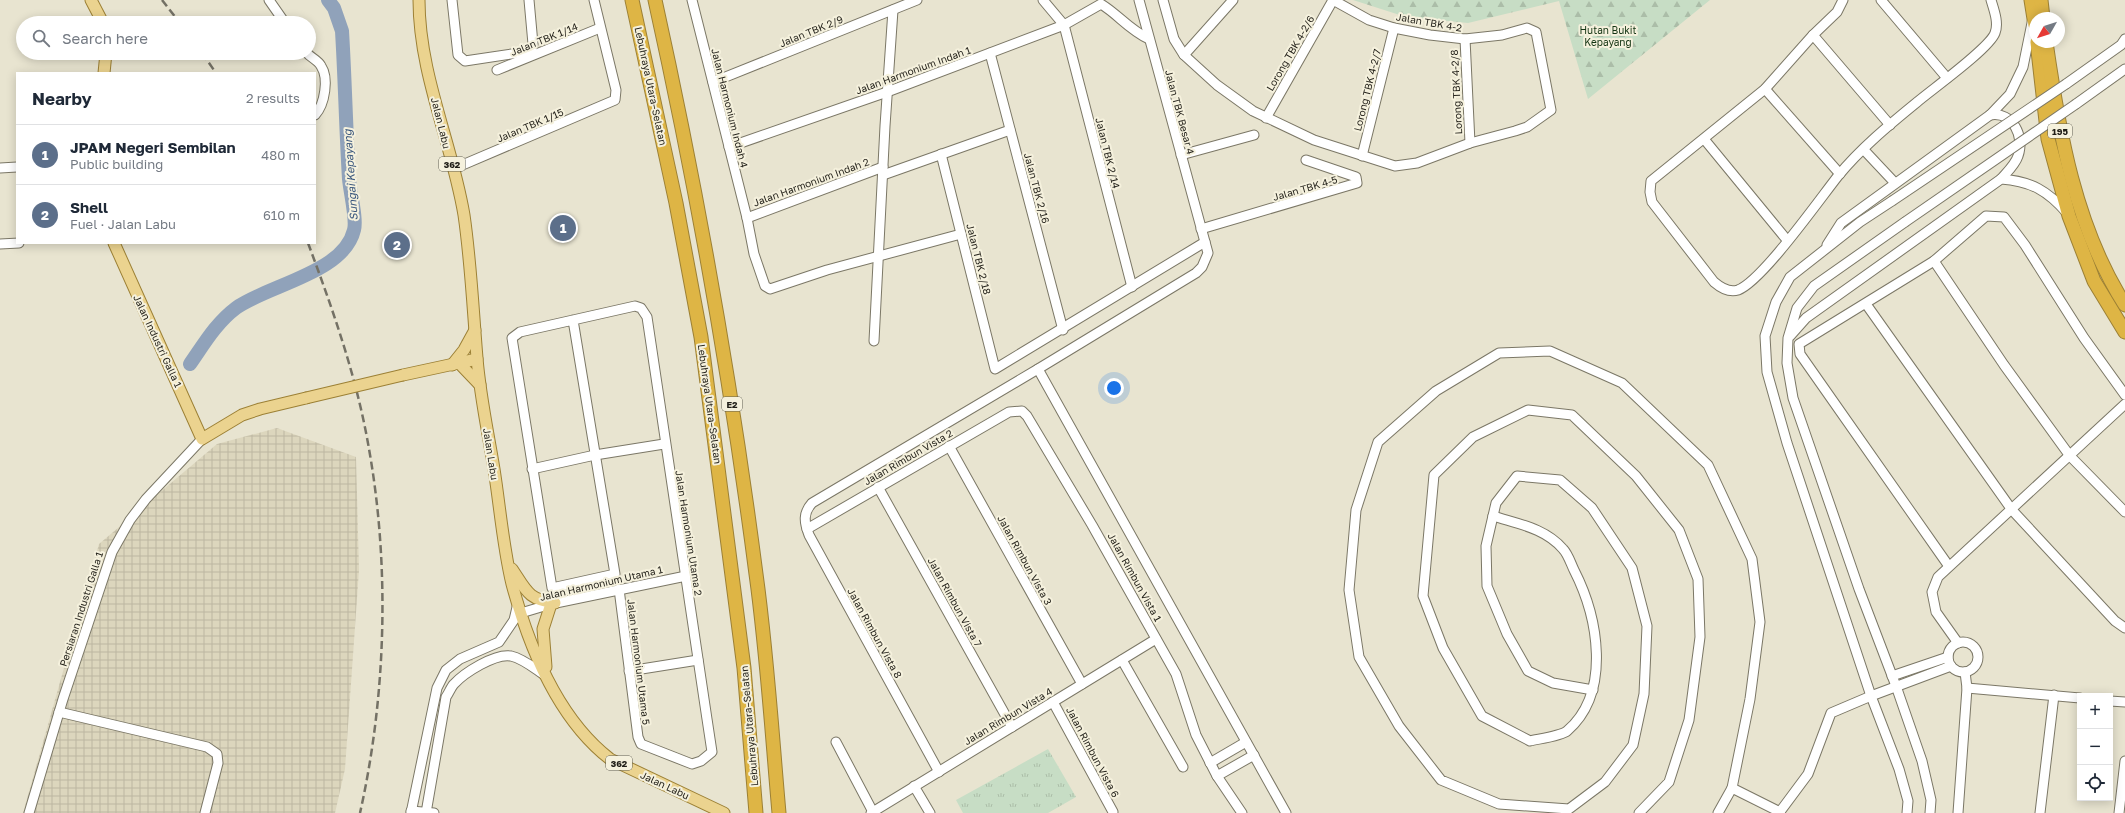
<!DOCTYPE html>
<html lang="en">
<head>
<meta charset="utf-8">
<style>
  body { margin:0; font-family:"Golos Text",sans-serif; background:#f2f2f3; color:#1f2937 }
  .controls { position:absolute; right:12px; bottom:12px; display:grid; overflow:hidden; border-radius:0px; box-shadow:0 2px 10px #0003 }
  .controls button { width:36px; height:36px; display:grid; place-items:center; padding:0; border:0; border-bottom:1px solid #e0e1e3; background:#fff; color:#1f2937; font:20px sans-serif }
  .compass { position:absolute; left:2029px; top:12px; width:36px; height:36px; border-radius:50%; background:#fff; box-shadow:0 2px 10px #0003; rotate:231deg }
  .you { position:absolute; left:1114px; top:388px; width:14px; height:14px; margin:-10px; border:3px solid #fff; border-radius:50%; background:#1a73e8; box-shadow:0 0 0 6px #1a73e833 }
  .badge { display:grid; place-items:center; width:26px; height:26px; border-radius:50%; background:#2563eb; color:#fff; font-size:13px; font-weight:700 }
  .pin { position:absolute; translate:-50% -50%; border:2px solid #fff; box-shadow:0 1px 4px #0006 }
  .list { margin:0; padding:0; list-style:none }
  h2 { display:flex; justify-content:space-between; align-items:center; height:52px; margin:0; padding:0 16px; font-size:17px }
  h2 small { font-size:13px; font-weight:400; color:#747a83 }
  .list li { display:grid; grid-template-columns:26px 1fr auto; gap:12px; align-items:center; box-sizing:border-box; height:60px; padding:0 16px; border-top:1px solid #e0e1e3 }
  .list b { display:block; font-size:15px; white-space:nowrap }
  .list p { margin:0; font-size:13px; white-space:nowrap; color:#747a83 }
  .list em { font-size:13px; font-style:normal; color:#747a83 }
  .icon { flex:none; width:22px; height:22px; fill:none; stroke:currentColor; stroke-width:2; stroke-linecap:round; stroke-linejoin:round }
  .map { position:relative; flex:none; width:2125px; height:813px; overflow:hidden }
  .search { position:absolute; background:#fff; box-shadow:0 2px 10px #0003; left:16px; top:16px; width:300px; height:44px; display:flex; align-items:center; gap:10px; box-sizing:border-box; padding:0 14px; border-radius:22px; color:#747a83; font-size:15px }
  .panel { position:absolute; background:#fff; box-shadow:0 2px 10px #0003; left:16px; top:72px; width:300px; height:172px; border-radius:0px }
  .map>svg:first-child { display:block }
  .industrial { fill:url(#industrial-grid) }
  .forest { fill:url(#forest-firs) }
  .park { fill:url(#park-tufts) }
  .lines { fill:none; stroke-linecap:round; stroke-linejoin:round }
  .river { stroke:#90a2ba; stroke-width:14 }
  .minor-casing { stroke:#7b7766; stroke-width:11 }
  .major-casing { stroke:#9c8035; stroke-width:13 }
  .highway-casing { stroke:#9c8035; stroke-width:15 }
  .minor { stroke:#fff; stroke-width:9 }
  .major { stroke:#ebd38f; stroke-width:11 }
  .highway { stroke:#deb545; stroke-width:13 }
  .rail { stroke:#747165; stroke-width:2.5; stroke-dasharray:8 4; stroke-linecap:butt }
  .minor-bridge-casing { stroke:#7b7766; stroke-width:11; stroke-linecap:butt }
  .major-bridge-casing { stroke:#9c8035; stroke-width:13; stroke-linecap:butt }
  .minor-bridge { stroke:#fff; stroke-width:9 }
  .major-bridge { stroke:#ebd38f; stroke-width:11 }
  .labels { text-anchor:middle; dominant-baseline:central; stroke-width:4; stroke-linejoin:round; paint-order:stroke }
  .shield { fill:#f5f1dd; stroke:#615e53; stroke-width:1 }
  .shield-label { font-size:9px; font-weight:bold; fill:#211f18 }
  .street-label { font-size:10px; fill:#211f18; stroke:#f5f1dd }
  .park-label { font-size:10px; fill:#143513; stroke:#f5f1dd }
  .water-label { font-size:11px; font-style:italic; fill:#3a577d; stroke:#f5f1dd }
</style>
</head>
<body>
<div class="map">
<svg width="2125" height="813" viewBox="0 0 2125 813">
  <defs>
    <pattern id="industrial-grid" width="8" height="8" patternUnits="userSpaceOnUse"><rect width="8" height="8" fill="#dcd6bd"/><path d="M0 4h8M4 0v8" fill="none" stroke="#bcb7a2"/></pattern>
    <pattern id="forest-firs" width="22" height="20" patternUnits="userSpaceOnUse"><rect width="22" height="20" fill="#c7ddc5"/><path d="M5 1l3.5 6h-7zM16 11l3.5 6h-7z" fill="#abbda8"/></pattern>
    <pattern id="park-tufts" width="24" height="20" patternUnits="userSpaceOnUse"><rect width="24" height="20" fill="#c7ddc5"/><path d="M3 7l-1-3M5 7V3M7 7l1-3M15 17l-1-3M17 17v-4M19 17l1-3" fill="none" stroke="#abbda8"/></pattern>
  </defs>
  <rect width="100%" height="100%" fill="#e8e4d0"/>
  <path class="industrial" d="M277 428 356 457 359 570 345 769 335 813H23L99 544 217 444Z"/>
  <path class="forest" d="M1353 0H1710L1588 99 1559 1 1468 23 1406 17Z"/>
  <path class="park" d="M1048 749 1076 797 1048 813H963L956 800Z"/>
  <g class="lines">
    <path class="river" d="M190 364C204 344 216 323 236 308 268 285 344 273 354 230 357 220 350 191 349 179 346 130 345 80 342 31L334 8 328 0"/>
    <g class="minor-casing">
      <g id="minor">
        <path d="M269 0 285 23"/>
        <path d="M452 0 458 55 465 61 518 53 532 48 533 44 529 0"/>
        <path d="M692 0 747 218 754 254 765 286 770 289 827 270 961 234"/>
        <path d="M1043 0 1064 25 1132 287"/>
        <path d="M1139 0 1208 253 1202 267 1196 273 1038 369 1286 813"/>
        <path d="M1163 0 1174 39 1184 55 1217 85 1253 111 1314 140 1395 166 1417 163 1470 143 1515 131 1527 127 1551 110 1536 32 1527 28 1502 35 1465 39 1430 35 1394 28 1369 20 1333 0"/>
        <path d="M1843 0 1837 12 1813 35 1765 89 1651 181 1650 192 1652 202 1714 282C1721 288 1729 293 1738 290 1762 281 1819 200 1838 176 1860 149 1889 125 1916 103 1931 90 1989 49 1995 33 1999 23 1994 10 1991 0"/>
        <path d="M1881 0 1947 78"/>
        <path d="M1813 35 1890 125"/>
        <path d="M1465 39 1470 143"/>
        <path d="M307 53C311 58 318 60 321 66 329 78 325 104 315 115"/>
        <path d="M990 53 1063 330"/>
        <path d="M1184 55 1233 0"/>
        <path d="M497 70 600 28"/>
        <path d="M713 82 917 0"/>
        <path d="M2066 84 2121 45 2125 39"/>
        <path d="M1765 89 1840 174"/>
        <path d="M2076 104 2125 69"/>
        <path d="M1990 115C2013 111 2025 137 2018 156 2015 165 2007 172 2001 179"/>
        <path d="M1266 118 1333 0"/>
        <path d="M1704 139 1787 240"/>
        <path d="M729 147 887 92 1064 25 1101 4C1119 15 1128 29 1149 39"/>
        <path d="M1864 150 1895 183"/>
        <path d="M941 154 995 369 1205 242"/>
        <path d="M1181 155 1254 135"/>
        <path d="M1362 156 1394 28"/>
        <path d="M0 168 17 167"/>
        <path d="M453 169 615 100 616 90 594 0"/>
        <path d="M883 175 1010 130"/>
        <path d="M1892 201 1860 222 1790 277 1776 302 1765 336 1767 372 1787 443 1871 696 1899 769 1908 801 1907 813"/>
        <path d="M747 218 883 167"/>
        <path d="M1905 222 1814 286 1797 308 1788 338 1787 363 1793 398 1859 589 1896 686 1922 761 1931 800 1930 813"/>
        <path d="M1201 229 1357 183 1356 177 1306 160"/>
        <path d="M0 244 19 243"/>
        <path d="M1827 245 1841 223 1990 115 2010 94 2023 67 2033 18"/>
        <path d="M1934 261 2004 365 2070 456 2125 512"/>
        <path d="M1866 304 2012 510 2115 621 2125 628"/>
        <path d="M573 320 615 574 552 588 512 338 520 332 635 306 641 308 647 317 707 719 712 752 701 761 692 764 641 744 638 737 619 589"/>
        <path d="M1790 336 1806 318 2001 179C2031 181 2048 191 2067 213"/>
        <path d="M874 341 885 126 893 10"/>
        <path d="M949 446 1082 684"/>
        <path d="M532 469 595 455 664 444"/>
        <path d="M878 487 1012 727"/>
        <path d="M1493 516C1518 524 1545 528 1563 549 1568 554 1571 564 1574 570 1598 617 1612 692 1567 731 1561 736 1538 739 1530 741L1482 716 1443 648 1423 596 1434 475 1473 437 1528 410 1572 415 1636 476 1679 530 1698 579 1700 637 1689 720 1669 782 1639 813"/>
        <path d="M807 529 1009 412 1022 411 1027 416 1092 525 1176 674 1196 735 1217 776 1242 813"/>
        <path d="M1948 565 1800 354 1799 344 1934 261 1986 216 2004 217 2025 245 2084 338 2125 395"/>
        <path d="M521 613 551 604 686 576"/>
        <circle cx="1963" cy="657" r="15"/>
        <path d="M1958 643 1936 612 1932 592 1938 577 2125 404"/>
        <path d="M1122 660 1183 767"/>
        <path d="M629 671 698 660"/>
        <path d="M1892 676 1948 657"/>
        <path d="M1967 688 2080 698"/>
        <path d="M1593 690 1553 683 1528 671 1507 634 1487 586 1486 546 1496 503 1517 476 1560 480 1592 508 1632 568 1647 626 1644 694 1633 745 1605 782 1569 809 1499 804 1441 780 1399 726 1359 657 1349 590 1356 510 1378 442 1436 391 1499 353 1550 351 1622 383 1708 465 1752 559 1760 622 1750 699 1732 788"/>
        <path d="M2110 701 2125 702"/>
        <path d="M1053 702 1113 812"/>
        <path d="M59 712 207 747 217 754 218 763 205 813"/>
        <path d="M836 742 873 812"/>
        <path d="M1210 763 1246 742"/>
        <path d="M939 772 809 535C804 522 803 513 812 503L1038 369"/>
        <path d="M1217 776 1254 755"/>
        <path d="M914 786 930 813"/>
        <path d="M411 811 434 813"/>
        <path d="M29 813 63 699 112 552 130 520 146 499 202 439"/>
        <path d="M411 813 437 688 446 670 460 659 499 642 514 620 518 603"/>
        <path d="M426 813 446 697C449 693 451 687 454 684 464 673 495 653 511 656 524 659 535 669 546 676"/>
        <path d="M871 813 1156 639"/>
        <path d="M1718 813 1732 788 1780 812"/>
        <path d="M1779 813 1808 774 1831 713 1871 696 1951 666"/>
        <path d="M1958 813 1967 688 1965 672"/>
        <path d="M2040 813 2054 695"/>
        <path d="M2119 813 2125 761"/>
      </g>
    </g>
    <g class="major-casing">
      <g id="major">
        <path d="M91 0 103 23"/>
        <path d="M419 0C419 74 452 143 464 215 471 263 473 310 477 358 480 396 488 432 494 469 500 507 503 547 512 584 529 647 557 718 610 759L724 813"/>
        <path d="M104 73 106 53"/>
        <path d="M114 243 202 439 242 415 260 409 306 398"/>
        <path d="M459 363 480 385"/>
        <path d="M452 365 464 350 475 330"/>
        <path d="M403 375 477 359"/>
        <path d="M512 569C526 590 528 600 555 603"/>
        <path d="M546 667 543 629 551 604"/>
      </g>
    </g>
    <g class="highway-casing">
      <g id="highway">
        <path d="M632 0 676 203 701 337 744 668 756 813"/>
        <path d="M655 0C697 190 731 381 756 574 767 653 772 734 779 813"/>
        <path d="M2031 0 2035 25"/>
        <path d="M2041 0 2043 18"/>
        <path d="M2037 42 2048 139 2069 216 2094 281 2125 332"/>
        <path d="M2046 42C2059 132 2075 227 2125 305"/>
      </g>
    </g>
    <use href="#minor" class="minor"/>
    <use href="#major" class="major"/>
    <use href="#highway" class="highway"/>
    <g class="rail">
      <path d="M162 0 180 23"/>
      <path d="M202 53 216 73"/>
      <path d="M308 243C333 310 357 378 369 449 390 567 386 697 360 813"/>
    </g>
    <g class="minor-bridge-casing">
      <g id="minor-bridge">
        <path d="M1892 201 2066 84"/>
        <path d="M1905 222 2076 104"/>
      </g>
    </g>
    <g class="major-bridge-casing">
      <path id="major-bridge" d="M306 398 403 375"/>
    </g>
    <use href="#minor-bridge" class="minor-bridge"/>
    <use href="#major-bridge" class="major-bridge"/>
  </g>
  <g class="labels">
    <g class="shield">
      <rect x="2048" y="124" width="24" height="14" rx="3"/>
      <rect x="439" y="157" width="26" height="14" rx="3"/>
      <rect x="722" y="397" width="20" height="14" rx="3"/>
      <rect x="606" y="756" width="26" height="14" rx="3"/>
    </g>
    <g class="shield-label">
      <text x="2060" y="131">195</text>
      <text x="452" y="164">362</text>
      <text x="732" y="404">E2</text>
      <text x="619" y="763">362</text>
    </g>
    <g class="street-label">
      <text transform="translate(1429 22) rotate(10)">Jalan TBK 4-2</text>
      <text transform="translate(811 31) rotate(-22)">Jalan TBK 2/9</text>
      <text transform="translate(544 39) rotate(-22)">Jalan TBK 1/14</text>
      <text transform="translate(1290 53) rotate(-60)">Lorong TBK 4-2/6</text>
      <text transform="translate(913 70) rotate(-20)">Jalan Harmonium Indah 1</text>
      <text transform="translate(651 86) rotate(78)">Lebuhraya Utara–Selatan</text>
      <text transform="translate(1367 90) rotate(-76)">Lorong TBK 4-2/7</text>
      <text transform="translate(1456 92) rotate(-93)">Lorong TBK 4-2/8</text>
      <text transform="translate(730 108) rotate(76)">Jalan Harmonium Indah 4</text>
      <text transform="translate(1180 112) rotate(75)">Jalan TBK Besar 4</text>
      <text transform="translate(441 123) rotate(76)">Jalan Labu</text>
      <text transform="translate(530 125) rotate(-23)">Jalan TBK 1/15</text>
      <text transform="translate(1108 153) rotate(76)">Jalan TBK 2/14</text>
      <text transform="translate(811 182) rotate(-20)">Jalan Harmonium Indah 2</text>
      <text transform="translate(1037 188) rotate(75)">Jalan TBK 2/16</text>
      <text transform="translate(1305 188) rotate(-16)">Jalan TBK 4-5</text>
      <text transform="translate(979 259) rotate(76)">Jalan TBK 2/18</text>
      <text transform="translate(158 341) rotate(65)">Jalan Industri Galla 1</text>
      <text transform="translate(710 404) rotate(82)">Lebuhraya Utara–Selatan</text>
      <text transform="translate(491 454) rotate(81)">Jalan Labu</text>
      <text transform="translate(908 457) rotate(-30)">Jalan Rimbun Vista 2</text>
      <text transform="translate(689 533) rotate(81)">Jalan Harmonium Utama 2</text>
      <text transform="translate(1025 560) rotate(61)">Jalan Rimbun Vista 3</text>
      <text transform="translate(1135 577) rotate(61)">Jalan Rimbun Vista 1</text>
      <text transform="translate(601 583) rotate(-13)">Jalan Harmonium Utama 1</text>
      <text transform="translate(955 602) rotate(61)">Jalan Rimbun Vista 7</text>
      <text transform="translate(81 609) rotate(-72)">Persiaran Industri Galla 1</text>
      <text transform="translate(875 633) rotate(61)">Jalan Rimbun Vista 8</text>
      <text transform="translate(639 662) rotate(83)">Jalan Harmonium Utama 5</text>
      <text transform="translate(1008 716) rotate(-31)">Jalan Rimbun Vista 4</text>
      <text transform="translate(749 726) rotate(-95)">Lebuhraya Utara–Selatan</text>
      <text transform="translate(1093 752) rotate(62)">Jalan Rimbun Vista 6</text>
      <text transform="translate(665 785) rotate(25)">Jalan Labu</text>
    </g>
    <g class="park-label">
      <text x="1608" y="30">Hutan Bukit<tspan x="1608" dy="12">Kepayang</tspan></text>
    </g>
    <g class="water-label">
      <text transform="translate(350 175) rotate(-94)">Sungai Kepayang</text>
    </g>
  </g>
</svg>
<div class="controls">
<button>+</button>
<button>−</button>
<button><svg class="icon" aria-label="locate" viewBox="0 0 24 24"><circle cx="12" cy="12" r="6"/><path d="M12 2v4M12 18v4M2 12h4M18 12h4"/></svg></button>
</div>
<svg class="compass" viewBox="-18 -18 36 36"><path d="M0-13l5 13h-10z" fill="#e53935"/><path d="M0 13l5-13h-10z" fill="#747a83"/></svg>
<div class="you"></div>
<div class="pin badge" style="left:563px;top:228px;background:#5c6f8a">1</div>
<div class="pin badge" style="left:397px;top:245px;background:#5c6f8a">2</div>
<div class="search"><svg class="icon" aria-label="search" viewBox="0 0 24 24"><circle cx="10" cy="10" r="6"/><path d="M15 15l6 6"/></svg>Search here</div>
<section class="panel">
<h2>Nearby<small>2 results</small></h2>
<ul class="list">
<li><span class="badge" style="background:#5c6f8a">1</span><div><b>JPAM Negeri Sembilan</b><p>Public building</p></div><em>480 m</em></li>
<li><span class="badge" style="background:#5c6f8a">2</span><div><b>Shell</b><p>Fuel · Jalan Labu</p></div><em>610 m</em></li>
</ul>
</section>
</div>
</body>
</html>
